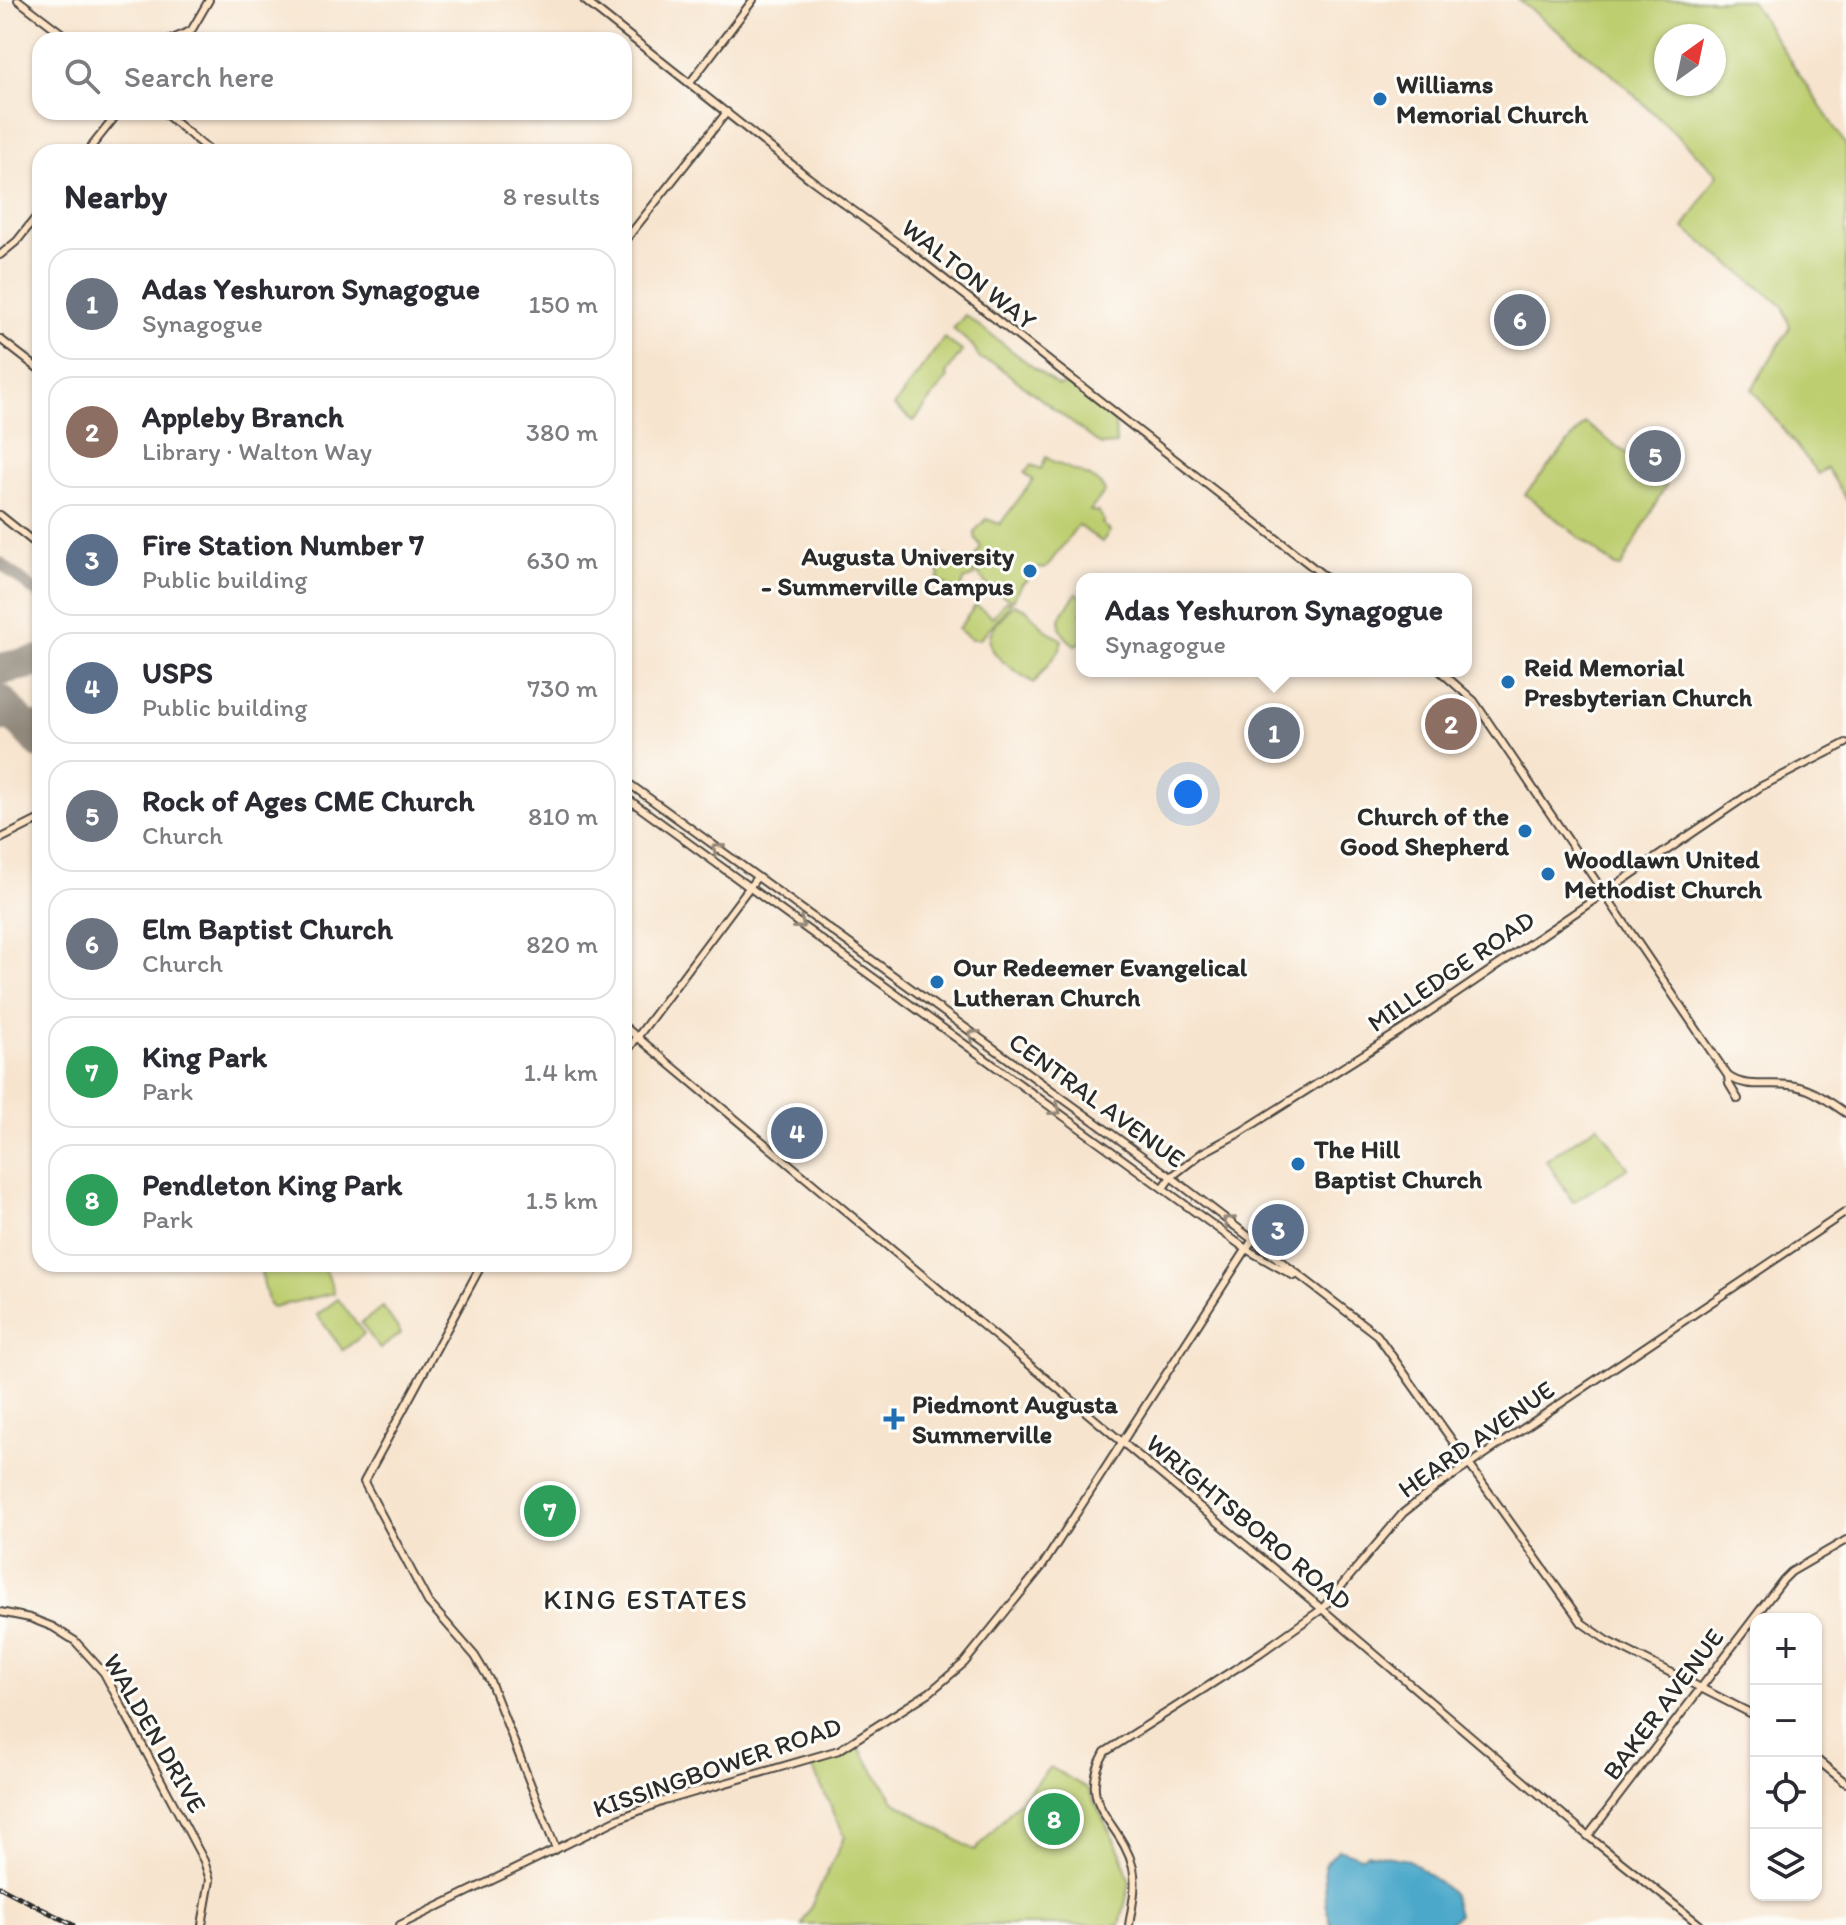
<!DOCTYPE html>
<html lang="en">
<head>
<meta charset="utf-8">
<style>
  body { margin:0; font-family:Itim,sans-serif; background:#f2f2f3; color:#2b2b33 }
  .controls { position:absolute; right:24px; bottom:24px; display:grid; overflow:hidden; border-radius:16px; box-shadow:0 2px 6px #0004 }
  .controls button { width:72px; height:72px; display:grid; place-items:center; padding:0; border:0; border-bottom:2px solid #e1e1e2; background:#fff; color:#2b2b33; font:40px sans-serif }
  .compass { position:absolute; left:1654px; top:24px; width:72px; height:72px; border-radius:50%; background:#fff; box-shadow:0 2px 6px #0004; rotate:33deg }
  .you { position:absolute; left:1188px; top:794px; width:28px; height:28px; margin:-20px; border:6px solid #fff; border-radius:50%; background:#1a73e8; box-shadow:0 0 0 12px #1a73e833 }
  .badge { display:grid; place-items:center; width:52px; height:52px; border-radius:50%; background:#1f6fb2; color:#fff; font-size:26px; font-weight:700 }
  .pin { position:absolute; translate:-50% -50%; border:4px solid #fff; box-shadow:0 2px 8px #0006 }
  .popup { position:absolute; left:1076px; top:573px; width:396px; height:104px; box-sizing:border-box; display:grid; place-content:center; border-radius:16px; background:#fff; filter:drop-shadow(0 2px 6px #0005); font-size:26px; white-space:nowrap; color:#7c7c81 }
  .popup b { font-size:30px; color:#2b2b33 }
  .popup::after { content:''; position:absolute; left:50%; top:100%; margin-left:-16px; border:16px solid transparent; border-top-color:#fff }
  .list { margin:0; padding:0; list-style:none }
  h2 { display:flex; justify-content:space-between; align-items:center; height:104px; margin:0; padding:0 32px; font-size:34px }
  h2 small { font-size:26px; font-weight:400; color:#7c7c81 }
  .list li { display:grid; grid-template-columns:52px 1fr auto; gap:24px; align-items:center; box-sizing:border-box; height:112px; margin:0 16px 16px; padding:0 16px; border:2px solid #e1e1e2; border-radius:24px }
  .list b { display:block; font-size:30px; white-space:nowrap }
  .list p { margin:0; font-size:26px; white-space:nowrap; color:#7c7c81 }
  .list em { font-size:26px; font-style:normal; color:#7c7c81 }
  .icon { flex:none; width:44px; height:44px; fill:none; stroke:currentColor; stroke-width:2; stroke-linecap:round; stroke-linejoin:round }
  .map { position:relative; flex:none; width:1846px; height:1925px; overflow:hidden }
  .search { position:absolute; background:#fff; box-shadow:0 2px 6px #0004; left:32px; top:32px; width:600px; height:88px; display:flex; align-items:center; gap:20px; box-sizing:border-box; padding:0 28px; border-radius:24px; color:#7c7c81; font-size:30px }
  .panel { position:absolute; background:#fff; box-shadow:0 2px 6px #0004; left:32px; top:144px; width:600px; height:1128px; border-radius:24px }
  .map>svg:first-child { display:block }
  .green { fill:#bdce70; stroke:#747c4e; stroke-width:2; fill-rule:evenodd }
  .water { fill:#4ca8ca; stroke:#3c6a7a; stroke-width:2 }
  .lines { fill:none; stroke-linecap:round; stroke-linejoin:round }
  .taxiway { stroke:#91887c; stroke-width:12 }
  .runway { stroke:#91887c; stroke-width:32 }
  .secondary-casing { stroke:#4a4743; stroke-width:10 }
  .secondary { stroke:#ffe4c6; stroke-width:6 }
  .rail-casing { stroke:#2b2b2b; stroke-width:5 }
  .rail { stroke:#fdfcf7; stroke-width:2; stroke-dasharray:6; stroke-linecap:butt }
  .oneway { stroke:#958878 }
  .poi-dot { fill:#1f6fb2; stroke:#fdfcf7; stroke-width:3 }
  .labels { text-anchor:middle; dominant-baseline:central; stroke-width:6; stroke-linejoin:round; paint-order:stroke }
  .poi-label { font-size:26px; font-weight:bold; fill:#2b2b2b; stroke:#fdfcf7; text-anchor:start }
  .street-label { font-size:26px; fill:#2b2b2b; stroke:#fdfcf7 }
  .neighbourhood-label { font-size:28px; letter-spacing:2px; fill:#2b2b2b; stroke:#fdfcf7 }
</style>
</head>
<body>
<div class="map">
<svg width="1846" height="1925" viewBox="0 0 1846 1925">
  <rect width="100%" height="100%" fill="#fdfcf7"/>
  <filter id="ink" filterUnits="userSpaceOnUse"><feTurbulence type="fractalNoise" baseFrequency=".0125" numOctaves="2"/><feDisplacementMap in="SourceGraphic" scale="16" xChannelSelector="R" yChannelSelector="G"/><feConvolveMatrix kernelMatrix="1 2 1 2 8 2 1 2 1" color-interpolation-filters="sRGB"/></filter>
  <filter id="wash" filterUnits="userSpaceOnUse"><feTurbulence type="fractalNoise" baseFrequency=".006" numOctaves="4" result="noise"/><feDisplacementMap in="SourceGraphic" scale="32" xChannelSelector="R" yChannelSelector="G"/><feGaussianBlur stdDeviation="1.8" result="paint"/><feColorMatrix in="noise" values="0 0 0 0 0 0 0 0 0 0 0 0 0 0 0 0 0 1.4 0 .05"/><feComposite in="paint" operator="in"/></filter>
  <g filter="url(#wash)">
    <rect width="100%" height="100%" fill="#f7e4ce"/>
    <g class="green">
      <path d="M1519 0H1750L1844 142 1846 146V499L1827 468 1818 474 1752 389 1790 327 1783 306 1684 228 1718 174 1613 75ZM1714 36V84H1666V36Z"/>
      <path d="M965 315 1058 386 1066 384 1115 422 1116 444 1101 445 995 364 980 359 973 346 953 329Z"/>
      <path d="M944 338 962 351 946 374 948 377 914 421 894 406Z"/>
      <path d="M1585 423 1657 476 1666 485 1621 567 1615 566 1525 494Z"/>
      <path d="M1046 457C1064 471 1092 470 1105 491L1090 511 1099 512 1104 521 1102 523 1110 531 1102 542 1078 525 1046 568 1033 569V575L1022 584 1013 600C997 596 973 577 974 559L981 547 975 537V531L986 519 1000 524 1033 480 1025 473 1031 465 1041 469Z"/>
      <path d="M944 555 963 571 972 569 975 576 964 580 961 591H954L938 579 940 575 936 566Z"/>
      <path d="M1077 593 1082 597V642L1075 645C1050 627 1059 616 1077 593Z"/>
      <path d="M1006 601 1011 602 1008 607 980 639H971L958 629 976 605 992 617Z"/>
      <path d="M1014 604 1026 609 1045 629 1062 640 1060 649 1034 683C1020 673 986 657 990 636 992 625 1007 612 1014 604Z"/>
      <path d="M1598 1125 1628 1168 1573 1202 1546 1160Z"/>
      <path d="M259 1264H320L328 1275 334 1293 273 1307 269 1305Z"/>
      <path d="M338 1299 364 1334 343 1350 317 1315Z"/>
      <path d="M383 1307 401 1333 380 1349 361 1323Z"/>
      <path d="M858 1746 894 1801 975 1851 1050 1767 1088 1789 1121 1854 1130 1883 1120 1925H802L845 1836 812 1767Z"/>
    </g>
    <path class="water" d="M1339 1849 1361 1857 1367 1853 1409 1860 1452 1893 1458 1915 1447 1925H1331L1326 1903 1324 1865Z"/>
    <g class="lines">
      <g class="taxiway">
        <path d="M0 563 40 595"/>
        <path d="M0 726 40 717"/>
      </g>
      <g class="runway">
        <path d="M0 669 40 661"/>
        <path d="M0 700 40 743"/>
      </g>
    </g>
  </g>
  <g filter="url(#ink)">
    <g class="lines">
      <g class="secondary-casing">
        <g id="secondary">
          <path d="M18 0 64 35 77 40"/>
          <path d="M584 0 809 178 911 253 1328 579"/>
          <path d="M170 40 188 32"/>
          <path d="M183 40 191 31 209 0"/>
          <path d="M690 83 753 0"/>
          <path d="M163 112 211 152"/>
          <path d="M87 152 119 112"/>
          <path d="M624 242 727 112"/>
          <path d="M0 255 17 241 40 212"/>
          <path d="M0 339 40 370"/>
          <path d="M0 515 40 547"/>
          <path d="M1440 671 1474 701 1728 1076C1746 1089 1768 1082 1789 1085 1811 1087 1828 1101 1846 1113"/>
          <path d="M624 780 1171 1177 1377 1335 1582 1623 1608 1641 1756 1716"/>
          <path d="M624 796 1246 1249 1294 1276"/>
          <path d="M0 839 40 819"/>
          <path d="M624 1026 1322 1609 1588 1836 1700 1925"/>
          <path d="M624 1055 757 877"/>
          <path d="M1728 1076 1729 1084 1738 1099"/>
          <path d="M1163 1188 1171 1177 1202 1153 1241 1132 1416 1021 1760 787 1846 743"/>
          <path d="M482 1264 364 1482 428 1602 475 1656 490 1681 556 1849"/>
          <path d="M0 1612 30 1618 53 1627 75 1641 104 1673 204 1861 210 1880 202 1925"/>
          <path d="M1816 1759 1846 1783"/>
          <path d="M1588 1836 1783 1580 1791 1572 1846 1540"/>
          <path d="M400 1925 618 1819 664 1801 839 1750 930 1692 964 1663 1043 1565 1253 1239"/>
          <path d="M1129 1925C1132 1907 1137 1886 1133 1868 1122 1821 1074 1806 1105 1752L1260 1653 1322 1609 1403 1513 1436 1487 1846 1212"/>
        </g>
      </g>
      <use href="#secondary" class="secondary"/>
      <g class="rail-casing">
        <path id="rail" d="M0 1887 73 1925"/>
      </g>
      <use href="#rail" class="rail"/>
    </g>
    <defs><path id="oneway-chevron" d="M-2-3.5L2.5 0L-2 3.5" fill="none" stroke-width="1.6" stroke-linecap="round" stroke-linejoin="round" transform="scale(2)"/></defs>
    <g class="oneway">
      <use href="#oneway-chevron" transform="translate(717 849) rotate(-144)"/>
      <use href="#oneway-chevron" transform="translate(800 924) rotate(36)"/>
      <use href="#oneway-chevron" transform="translate(973 1035) rotate(-144)"/>
      <use href="#oneway-chevron" transform="translate(1056 1110) rotate(36)"/>
      <use href="#oneway-chevron" transform="translate(1228 1221) rotate(-143)"/>
    </g>
  </g>
  <g class="poi-dot">
    <circle cx="1380" cy="99" r="8"/>
    <circle cx="1030" cy="571" r="8"/>
    <circle cx="1508" cy="682" r="8"/>
    <circle cx="1525" cy="831" r="8"/>
    <circle cx="1548" cy="874" r="8"/>
    <circle cx="937" cy="982" r="8"/>
    <circle cx="1298" cy="1164" r="8"/>
    <path d="M890 1407h8v8h8v8h-8v8h-8v-8h-8v-8h8z"/>
  </g>
  <g class="labels">
    <g class="poi-label">
      <text x="1396" y="84">Williams<tspan x="1396" dy="30">Memorial Church</tspan></text>
      <text x="1014" y="556" text-anchor="end">Augusta University<tspan x="1014" dy="30">- Summerville Campus</tspan></text>
      <text x="1524" y="667">Reid Memorial<tspan x="1524" dy="30">Presbyterian Church</tspan></text>
      <text x="1509" y="816" text-anchor="end">Church of the<tspan x="1509" dy="30">Good Shepherd</tspan></text>
      <text x="1564" y="859">Woodlawn United<tspan x="1564" dy="30">Methodist Church</tspan></text>
      <text x="953" y="967">Our Redeemer Evangelical<tspan x="953" dy="30">Lutheran Church</tspan></text>
      <text x="1314" y="1149">The Hill<tspan x="1314" dy="30">Baptist Church</tspan></text>
      <text x="912" y="1404">Piedmont Augusta<tspan x="912" dy="30">Summerville</tspan></text>
    </g>
    <g class="street-label">
      <text transform="translate(969 274) rotate(38)">WALTON WAY</text>
      <text transform="translate(1451 971) rotate(-34)">MILLEDGE ROAD</text>
      <text transform="translate(1097 1100) rotate(36)">CENTRAL AVENUE</text>
      <text transform="translate(1476 1439) rotate(-35)">HEARD AVENUE</text>
      <text transform="translate(1249 1522) rotate(40)">WRIGHTSBORO ROAD</text>
      <text transform="translate(1663 1704) rotate(-53)">BAKER AVENUE</text>
      <text transform="translate(155 1733) rotate(60)">WALDEN DRIVE</text>
      <text transform="translate(717 1767) rotate(-19)">KISSINGBOWER ROAD</text>
    </g>
    <g class="neighbourhood-label">
      <text x="646" y="1599">KING ESTATES</text>
    </g>
  </g>
</svg>
<div class="controls">
<button>+</button>
<button>−</button>
<button><svg class="icon" aria-label="locate" viewBox="0 0 24 24"><circle cx="12" cy="12" r="6"/><path d="M12 2v4M12 18v4M2 12h4M18 12h4"/></svg></button>
<button><svg class="icon" aria-label="layers" viewBox="0 0 24 24"><path d="M12 4l9 5-9 5-9-5zM3 14l9 5 9-5"/></svg></button>
</div>
<svg class="compass" viewBox="-18 -18 36 36"><path d="M0-13l5 13h-10z" fill="#e53935"/><path d="M0 13l5-13h-10z" fill="#7c7c81"/></svg>
<div class="you"></div>
<div class="pin badge" style="left:1274px;top:733px;background:#6b7280">1</div>
<div class="popup"><b>Adas Yeshuron Synagogue</b>Synagogue</div>
<div class="pin badge" style="left:1451px;top:724px;background:#8d6e63">2</div>
<div class="pin badge" style="left:1278px;top:1230px;background:#5c6f8a">3</div>
<div class="pin badge" style="left:797px;top:1133px;background:#5c6f8a">4</div>
<div class="pin badge" style="left:1655px;top:456px;background:#6b7280">5</div>
<div class="pin badge" style="left:1520px;top:320px;background:#6b7280">6</div>
<div class="pin badge" style="left:550px;top:1511px;background:#2e9e5b">7</div>
<div class="pin badge" style="left:1054px;top:1819px;background:#2e9e5b">8</div>
<div class="search"><svg class="icon" aria-label="search" viewBox="0 0 24 24"><circle cx="10" cy="10" r="6"/><path d="M15 15l6 6"/></svg>Search here</div>
<section class="panel">
<h2>Nearby<small>8 results</small></h2>
<ul class="list">
<li><span class="badge" style="background:#6b7280">1</span><div><b>Adas Yeshuron Synagogue</b><p>Synagogue</p></div><em>150 m</em></li>
<li><span class="badge" style="background:#8d6e63">2</span><div><b>Appleby Branch</b><p>Library · Walton Way</p></div><em>380 m</em></li>
<li><span class="badge" style="background:#5c6f8a">3</span><div><b>Fire Station Number 7</b><p>Public building</p></div><em>630 m</em></li>
<li><span class="badge" style="background:#5c6f8a">4</span><div><b>USPS</b><p>Public building</p></div><em>730 m</em></li>
<li><span class="badge" style="background:#6b7280">5</span><div><b>Rock of Ages CME Church</b><p>Church</p></div><em>810 m</em></li>
<li><span class="badge" style="background:#6b7280">6</span><div><b>Elm Baptist Church</b><p>Church</p></div><em>820 m</em></li>
<li><span class="badge" style="background:#2e9e5b">7</span><div><b>King Park</b><p>Park</p></div><em>1.4 km</em></li>
<li><span class="badge" style="background:#2e9e5b">8</span><div><b>Pendleton King Park</b><p>Park</p></div><em>1.5 km</em></li>
</ul>
</section>
</div>
</body>
</html>
